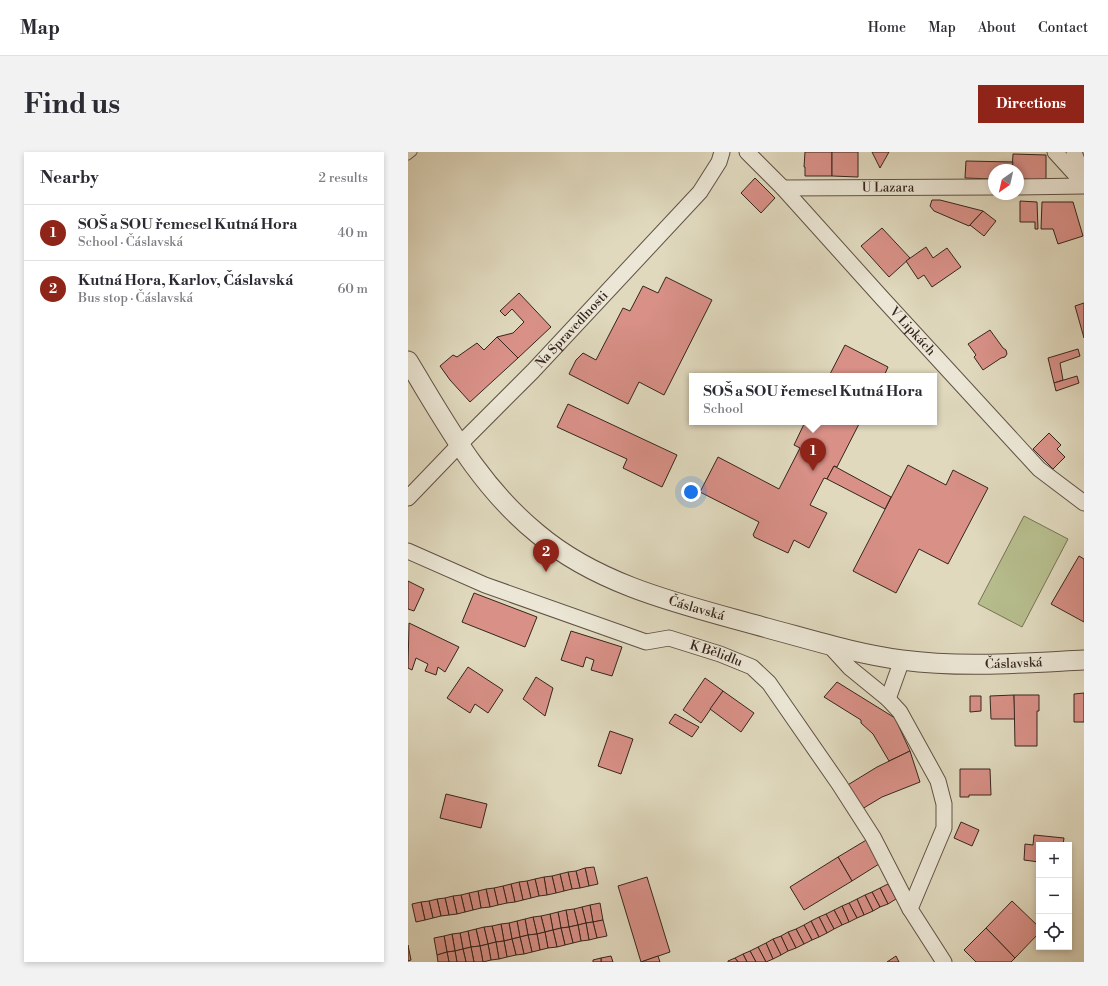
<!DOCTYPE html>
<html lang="en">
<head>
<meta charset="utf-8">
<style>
  body { margin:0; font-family:"Libre Bodoni",serif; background:#f2f2f3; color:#2b2b33 }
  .controls { position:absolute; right:12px; bottom:12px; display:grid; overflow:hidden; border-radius:0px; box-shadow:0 2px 6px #0003 }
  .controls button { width:36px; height:36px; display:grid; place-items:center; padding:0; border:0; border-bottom:1px solid #e1e1e2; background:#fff; color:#2b2b33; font:20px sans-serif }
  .compass { position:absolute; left:580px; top:12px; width:36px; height:36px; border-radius:50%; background:#fff; box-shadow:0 2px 6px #0003; rotate:214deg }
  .you { position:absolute; left:283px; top:340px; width:14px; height:14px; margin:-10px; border:3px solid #fff; border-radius:50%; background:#1a73e8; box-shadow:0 0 0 6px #1a73e833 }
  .badge { display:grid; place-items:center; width:26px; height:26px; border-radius:50%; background:#8f2418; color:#fff; font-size:13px; font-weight:700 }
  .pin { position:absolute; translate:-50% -33px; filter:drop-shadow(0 1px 2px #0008) }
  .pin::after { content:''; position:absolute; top:21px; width:14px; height:12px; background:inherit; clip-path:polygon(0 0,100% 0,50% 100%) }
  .popup { position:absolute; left:281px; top:221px; width:248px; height:52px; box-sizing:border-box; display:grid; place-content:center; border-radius:0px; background:#fff; filter:drop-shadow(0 1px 3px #0005); font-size:13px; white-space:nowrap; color:#7c7c81 }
  .popup b { font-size:15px; color:#2b2b33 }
  .popup::after { content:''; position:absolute; left:50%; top:100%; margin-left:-8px; border:8px solid transparent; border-top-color:#fff }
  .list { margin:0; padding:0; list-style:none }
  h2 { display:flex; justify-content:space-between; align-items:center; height:52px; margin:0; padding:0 16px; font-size:17px }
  h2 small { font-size:13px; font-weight:400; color:#7c7c81 }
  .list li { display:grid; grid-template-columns:26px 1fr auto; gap:12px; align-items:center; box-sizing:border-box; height:56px; padding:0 16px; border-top:1px solid #e1e1e2 }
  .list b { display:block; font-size:15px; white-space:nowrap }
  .list p { margin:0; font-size:13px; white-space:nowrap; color:#7c7c81 }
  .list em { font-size:13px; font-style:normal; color:#7c7c81 }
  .icon { flex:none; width:22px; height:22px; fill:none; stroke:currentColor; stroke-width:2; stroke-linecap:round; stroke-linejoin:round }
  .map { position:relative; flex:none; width:676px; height:810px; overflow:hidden; border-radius:0px }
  header { display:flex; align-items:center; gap:24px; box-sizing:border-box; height:56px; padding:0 20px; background:#fff; border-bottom:1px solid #e1e1e2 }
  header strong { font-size:19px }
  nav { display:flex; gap:22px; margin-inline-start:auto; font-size:14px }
  .intro { display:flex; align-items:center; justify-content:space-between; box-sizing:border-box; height:96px; padding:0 24px }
  h1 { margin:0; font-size:28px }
  .button { padding:10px 18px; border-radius:0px; background:#8f2418; color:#fff; font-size:14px; font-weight:700 }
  main { display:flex; gap:24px; padding:0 24px }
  aside { flex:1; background:#fff; border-radius:0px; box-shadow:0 2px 6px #0003 }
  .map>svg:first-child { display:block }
  .green { fill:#b7be8e; stroke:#767256 }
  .building { fill:#d89087; stroke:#36251d }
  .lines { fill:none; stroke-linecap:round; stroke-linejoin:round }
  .service-casing { stroke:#605245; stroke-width:9 }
  .minor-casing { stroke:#605245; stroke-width:17 }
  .tertiary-casing { stroke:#605245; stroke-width:21 }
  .service { stroke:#ebe6d5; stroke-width:7 }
  .minor { stroke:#ebe6d5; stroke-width:15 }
  .tertiary { stroke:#ebe6d5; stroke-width:19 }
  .labels { text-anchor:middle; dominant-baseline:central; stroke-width:3.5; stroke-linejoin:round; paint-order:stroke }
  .street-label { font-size:13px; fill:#36251d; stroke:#ebe6d5 }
</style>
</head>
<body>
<header>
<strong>Map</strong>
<nav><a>Home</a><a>Map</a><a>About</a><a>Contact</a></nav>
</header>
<div class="intro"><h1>Find us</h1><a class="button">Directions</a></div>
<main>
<aside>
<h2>Nearby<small>2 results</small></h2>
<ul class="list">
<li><span class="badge">1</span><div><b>SOŠ a SOU řemesel Kutná Hora</b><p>School · Čáslavská</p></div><em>40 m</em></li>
<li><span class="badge">2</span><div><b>Kutná Hora, Karlov, Čáslavská</b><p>Bus stop · Čáslavská</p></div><em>60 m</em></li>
</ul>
</aside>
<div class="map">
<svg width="676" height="810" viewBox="0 0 676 810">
  <rect width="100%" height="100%" fill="#e0d9be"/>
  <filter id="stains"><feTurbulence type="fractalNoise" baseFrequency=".005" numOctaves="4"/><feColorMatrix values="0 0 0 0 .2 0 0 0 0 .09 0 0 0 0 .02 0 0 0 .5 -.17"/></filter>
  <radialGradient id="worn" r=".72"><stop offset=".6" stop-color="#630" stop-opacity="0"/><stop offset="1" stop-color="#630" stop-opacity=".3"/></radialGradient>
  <path class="green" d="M616 364 660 387 614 475 570 452Z"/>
  <g class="building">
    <path d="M397 0H424V24H397V15H396Z"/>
    <path d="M424 0H450V25L424 24Z"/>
    <path d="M464 0H481L472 16Z"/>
    <path d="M605 2 638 3V28L610 27V18H604Z"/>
    <path d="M558 9 605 10 604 18H586V27L557 26Z"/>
    <path d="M347 26 367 46 353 61 333 41Z"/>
    <path d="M524 48H532L575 59 561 74 526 59 522 54Z"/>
    <path d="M612 49 629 50 630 77H627V70H612Z"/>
    <path d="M634 50H665L675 84 650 92 645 77H633Z"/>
    <path d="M575 59 588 69 576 84 562 73Z"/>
    <path d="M474 76 502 106 481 125 453 94Z"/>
    <path d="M518 95 525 106 539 96 553 115 524 135 516 123 510 127 498 109Z"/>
    <path d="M258 125 304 148 256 243 231 230 220 252 161 222 168 208 175 201 188 208 215 156 222 159 235 134 250 141Z"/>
    <path d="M111 141 143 175 110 206 89 185 105 181 116 170 104 157 97 164 92 159Z"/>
    <path d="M676 151V186L667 154Z"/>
    <path d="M582 178 595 196 598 198 599 202 597 205 593 206 575 218 566 205 568 203 560 192Z"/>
    <path d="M89 185 110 206 62 250 42 228 32 214 45 203 49 205 69 191 76 198Z"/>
    <path d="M437 193 480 215 476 224H421Z"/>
    <path d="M670 197 672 204 652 211 655 228 646 231 640 206Z"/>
    <path d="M669 224 671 231 648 239 646 231Z"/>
    <path d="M160 252 269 303 254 335 215 316 219 307 149 275Z"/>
    <path d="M397 270H452L429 315 426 314 419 327 416 326 402 353 419 361 401 396 386 388 380 401 346 385V384L345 383 351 370 292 340 310 305 371 337 392 296 386 293Z"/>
    <path d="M641 281 653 293 649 297 657 305 645 317 625 297Z"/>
    <path d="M500 313 538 333 545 318 580 336 540 412 511 397 488 441 445 419Z"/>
    <path d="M426 314 483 345 477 357 419 327Z"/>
    <path d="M671 404 676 407V470L643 452Z"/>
    <path d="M0 429 16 437 6 459 0 457Z"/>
    <path d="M66 441 129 465 117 495 54 470Z"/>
    <path d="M1 471 51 495 37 520 30 515 28 523 17 519 20 512 8 506 4 518 0 516Z"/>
    <path d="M163 479 214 495 204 524 183 518 186 508 178 505 175 515 153 508Z"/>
    <path d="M60 515 95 538 80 561 67 552 62 561 39 546Z"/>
    <path d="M128 525 145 536 137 564 115 547Z"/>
    <path d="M297 526 315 539 293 571 275 558Z"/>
    <path d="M429 530 487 566 502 599 481 609 465 582 453 571V568L416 545Z"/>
    <path d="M315 539 346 561 333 580 302 557Z"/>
    <path d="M676 541V570H666V542Z"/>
    <path d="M606 543 607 567H583L582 544Z"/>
    <path d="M606 543H631V559H629V594H607Z"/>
    <path d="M562 544H573V559L562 560Z"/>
    <path d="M267 562 291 575 284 585 261 571Z"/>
    <path d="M202 579 225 587 213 622 190 614Z"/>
    <path d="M502 599 512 630 474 645 454 657 438 634 469 615Z"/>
    <path d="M552 617H582L583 643H561V645H552Z"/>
    <path d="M38 642 79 652 73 676 32 666Z"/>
    <path d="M553 670 571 678 564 694 546 686Z"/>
    <path d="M626 683 656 686 655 693H631V710L616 708 617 692 625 693Z"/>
    <path d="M460 687 471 712 444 729 430 705Z"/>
    <path d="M430 705 444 729 396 758 382 735Z"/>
    <path d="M186 715 190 732 181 734 177 716Z"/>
    <path d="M177 716 181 734 172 736 168 719Z"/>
    <path d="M168 719 172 736 164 737 160 720Z"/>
    <path d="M160 720 164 737 156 739 152 722Z"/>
    <path d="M152 722 156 739 148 741 144 724Z"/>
    <path d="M144 724 148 741 139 743 136 725Z"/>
    <path d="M136 725 139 743 131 744 127 727Z"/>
    <path d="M239 725 262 800 233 810 210 734Z"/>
    <path d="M127 727 131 744 123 746 119 729Z"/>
    <path d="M119 729 123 746 115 748 111 730Z"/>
    <path d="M111 730 115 748 107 750 103 732Z"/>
    <path d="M103 732 107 750 99 751 95 734Z"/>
    <path d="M480 732 488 747 480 752 472 736Z"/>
    <path d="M95 734 99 751 90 753 86 736Z"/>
    <path d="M86 736 90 753 82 755 78 737Z"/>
    <path d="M472 736 480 752 472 755 464 740Z"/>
    <path d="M78 737 82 755 73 756 70 739Z"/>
    <path d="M70 739 73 756 65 758 61 741Z"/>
    <path d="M464 740 472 755 465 759 457 743Z"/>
    <path d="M61 741 65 758 57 760 53 743Z"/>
    <path d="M53 743 57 760 49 762 45 744Z"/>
    <path d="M457 743 465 759 456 763 449 747Z"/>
    <path d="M45 744 49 762 41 763 37 746Z"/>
    <path d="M37 746 41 763 33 764 29 747Z"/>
    <path d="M29 747 33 764 25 766 21 749Z"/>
    <path d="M449 747 456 763 449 766 441 751Z"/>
    <path d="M21 749 25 766 17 768 13 750Z"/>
    <path d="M604 749 631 775V781L607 806 578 776Z"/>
    <path d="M13 750 17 768 8 770 4 752Z"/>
    <path d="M192 751 195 768 185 770 182 753Z"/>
    <path d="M441 751 449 766 441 770 434 754Z"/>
    <path d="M182 753 185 770 178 771 174 755Z"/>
    <path d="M434 754 441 770 434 773 426 758Z"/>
    <path d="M174 755 178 771 170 773 166 757Z"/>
    <path d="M166 757 170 773 161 775 158 758Z"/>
    <path d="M158 758 161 775 153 776 150 760Z"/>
    <path d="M426 758 434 773 426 777 418 762Z"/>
    <path d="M150 760 153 776 145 778 142 762Z"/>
    <path d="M142 762 145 778 137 780 133 764Z"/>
    <path d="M418 762 426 777 419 781 411 765Z"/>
    <path d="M133 764 137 780 129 782 125 765Z"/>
    <path d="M125 765 129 782 120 783 117 767Z"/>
    <path d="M411 765 419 781 411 785 403 769Z"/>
    <path d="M117 767 120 783 112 785 109 769Z"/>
    <path d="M195 768 199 784 189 786 185 770Z"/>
    <path d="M109 769 112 785 104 787 101 771Z"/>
    <path d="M403 769 411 785 404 788 396 773Z"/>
    <path d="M185 770 189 786 181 788 178 771Z"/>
    <path d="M101 771 104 787 96 789 93 772Z"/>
    <path d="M178 771 181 788 173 789 170 773Z"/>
    <path d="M93 772 96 789 88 790 84 774Z"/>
    <path d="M170 773 173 789 165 791 161 775Z"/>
    <path d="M396 773 404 788 396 792 388 777Z"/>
    <path d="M84 774 88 790 80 792 76 775Z"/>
    <path d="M76 775 80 792 72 794 68 777Z"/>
    <path d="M161 775 165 791 157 793 153 776Z"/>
    <path d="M153 776 157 793 149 795 145 778Z"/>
    <path d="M578 776 607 806 603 810H568L556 798Z"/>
    <path d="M68 777 72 794 63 795 60 779Z"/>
    <path d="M388 777 396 792 388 796 380 780Z"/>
    <path d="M145 778 149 795 140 796 137 780Z"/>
    <path d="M60 779 63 795 55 797 52 781Z"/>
    <path d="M137 780 140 796 132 798 129 782Z"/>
    <path d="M380 780 388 796 380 799 373 784Z"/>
    <path d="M52 781 55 797 47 799 44 782Z"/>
    <path d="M44 782 47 799 39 800 36 784Z"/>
    <path d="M129 782 132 798 124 800 120 783Z"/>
    <path d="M120 783 124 800 116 802 112 785Z"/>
    <path d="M36 784 39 800 29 803 26 786Z"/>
    <path d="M373 784 380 799 373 803 365 787Z"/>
    <path d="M112 785 116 802 108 803 104 787Z"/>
    <path d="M104 787 108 803 99 805 96 789Z"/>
    <path d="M365 787 373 803 365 807 358 791Z"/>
    <path d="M96 789 99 805 91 807 88 790Z"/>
    <path d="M88 790 91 807 83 808 80 792Z"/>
    <path d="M358 791 365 807 358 810 350 795Z"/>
    <path d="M80 792 83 808 75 810 72 794Z"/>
    <path d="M0 793 3 808 0 809Z"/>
    <path d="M72 794 75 810H66L63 795Z"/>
    <path d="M63 795 66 810H58L55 797Z"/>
    <path d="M350 795 358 810H348L342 799Z"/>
    <path d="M55 797 58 810H49L47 799Z"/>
    <path d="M47 799 49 810H41L39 800Z"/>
    <path d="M342 799 348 810H339L335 802Z"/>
    <path d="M39 800 41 810H30L29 803Z"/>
    <path d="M335 802 339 810H330L327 806Z"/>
    <path d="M203 804 205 810H193V806Z"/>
    <path d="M250 804 252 810H233Z"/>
    <path d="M488 804 491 810H479Z"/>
    <path d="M193 806V810H185V808Z"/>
    <path d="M327 806 330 810H320V809Z"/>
  </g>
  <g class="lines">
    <g class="service-casing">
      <path id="service" d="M0 4 5 0"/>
    </g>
    <g class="minor-casing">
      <g id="minor">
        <path id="s1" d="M339 0 375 36 474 146 631 317 676 351"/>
        <path d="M647 0 676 32"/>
        <path d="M666 0 676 27"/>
        <path d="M610 35 676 34"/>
        <path id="s2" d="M375 36 586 35"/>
        <path id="s3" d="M0 346 51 293 125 219 292 40 311 10 314 0"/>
        <path id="s4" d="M0 399 77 433 238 490 261 486 312 502 344 515 361 531 431 632 465 685 502 757"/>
        <path d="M421 493 442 516 480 547 492 560 530 629 536 652V676L502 757 536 810"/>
        <path d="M480 547 494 508"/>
      </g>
    </g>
    <g class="tertiary-casing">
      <g id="tertiary">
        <path id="s5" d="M0 209C39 273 71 334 130 382 194 436 281 454 359 476 404 488 448 502 494 508 554 516 616 511 676 508"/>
      </g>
    </g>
    <use href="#service" class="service"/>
    <use href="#minor" class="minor"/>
    <use href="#tertiary" class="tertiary"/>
  </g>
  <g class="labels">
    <g class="street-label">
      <text stroke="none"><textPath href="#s2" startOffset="105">U Lazara</textPath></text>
      <text stroke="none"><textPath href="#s3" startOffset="235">Na Spravedlnosti</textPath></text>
      <text stroke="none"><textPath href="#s1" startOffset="244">V Lipkách</textPath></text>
      <text stroke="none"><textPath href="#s5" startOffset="394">Čáslavská</textPath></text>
      <text stroke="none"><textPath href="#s4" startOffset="328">K Bělidlu</textPath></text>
      <text stroke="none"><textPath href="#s5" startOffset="718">Čáslavská</textPath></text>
    </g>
  </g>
  <rect width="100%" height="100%" filter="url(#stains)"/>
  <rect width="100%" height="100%" fill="url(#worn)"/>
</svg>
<div class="controls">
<button>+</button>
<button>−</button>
<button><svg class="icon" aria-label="locate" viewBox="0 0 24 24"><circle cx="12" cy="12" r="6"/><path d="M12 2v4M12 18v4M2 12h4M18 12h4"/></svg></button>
</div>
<svg class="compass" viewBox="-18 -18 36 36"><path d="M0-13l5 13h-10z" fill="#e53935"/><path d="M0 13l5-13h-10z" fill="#7c7c81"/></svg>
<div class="you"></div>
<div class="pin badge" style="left:405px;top:319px">1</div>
<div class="popup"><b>SOŠ a SOU řemesel Kutná Hora</b>School</div>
<div class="pin badge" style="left:138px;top:420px">2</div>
</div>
</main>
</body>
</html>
